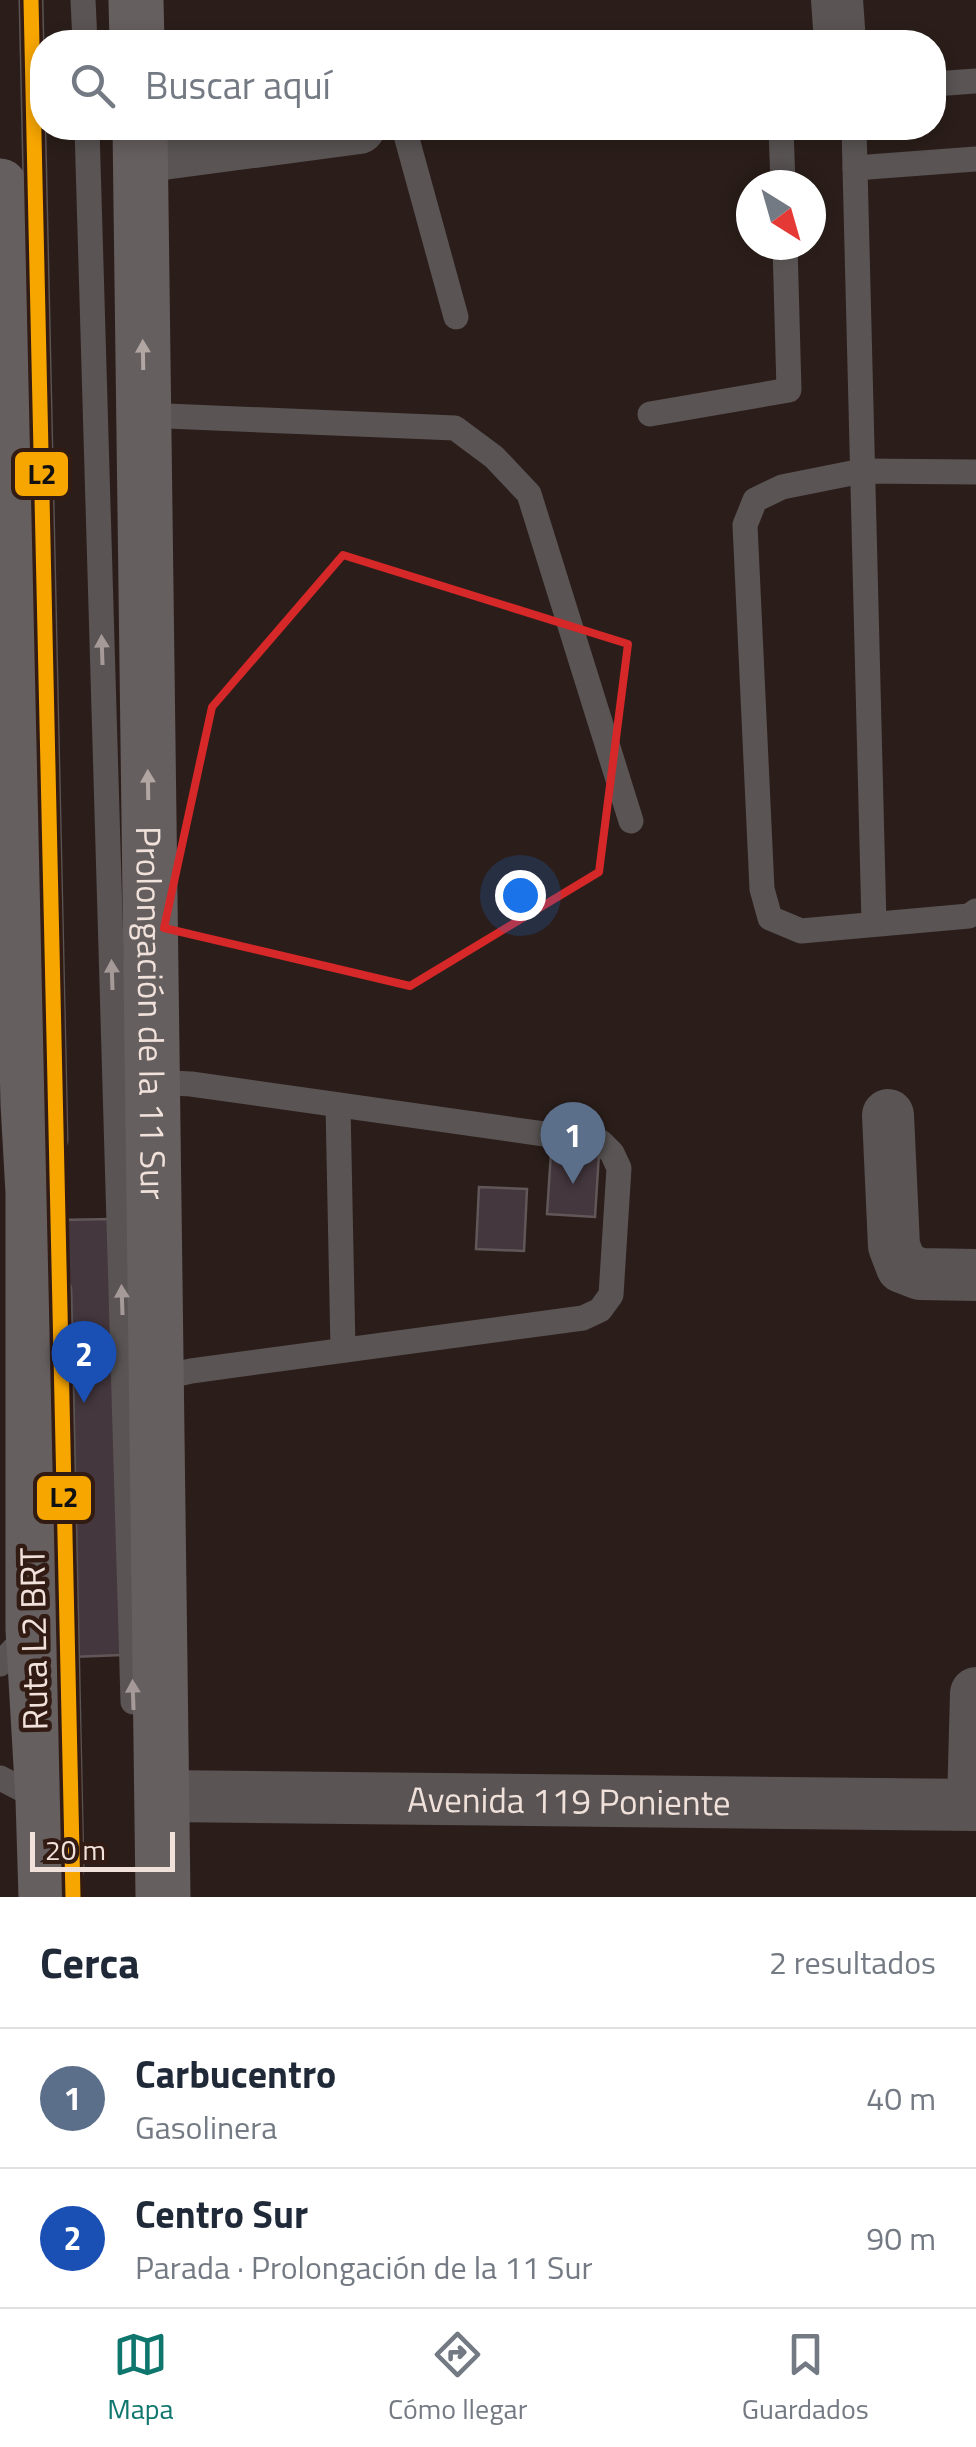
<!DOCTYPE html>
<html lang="es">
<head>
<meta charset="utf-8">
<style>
  body { margin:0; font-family:"Titillium Web",sans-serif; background:#f6f6f7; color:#1f2937 }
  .compass { position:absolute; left:736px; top:170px; width:90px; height:90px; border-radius:50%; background:#fff; box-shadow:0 5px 15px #0003; rotate:143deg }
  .scale { position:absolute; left:30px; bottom:25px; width:145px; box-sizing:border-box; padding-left:10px; border:5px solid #f1e1db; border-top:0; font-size:28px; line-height:35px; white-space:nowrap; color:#f1e1db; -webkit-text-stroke:8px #321b13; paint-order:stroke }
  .you { position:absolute; left:520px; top:895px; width:35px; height:35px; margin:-25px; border:8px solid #fff; border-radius:50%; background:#1a73e8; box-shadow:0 0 0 15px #1a73e833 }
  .badge { display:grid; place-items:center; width:65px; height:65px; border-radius:50%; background:#0f766e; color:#fff; font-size:32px; font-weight:700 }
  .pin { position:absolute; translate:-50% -82px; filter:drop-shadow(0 2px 5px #0008) }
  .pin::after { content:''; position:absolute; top:52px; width:35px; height:30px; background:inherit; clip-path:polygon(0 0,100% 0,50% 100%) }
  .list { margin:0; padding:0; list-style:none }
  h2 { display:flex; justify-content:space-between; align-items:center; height:130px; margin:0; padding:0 40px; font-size:42px }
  h2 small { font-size:32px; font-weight:400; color:#747a83 }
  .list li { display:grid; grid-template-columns:65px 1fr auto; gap:30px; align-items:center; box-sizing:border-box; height:140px; padding:0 40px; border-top:2px solid #e0e1e3 }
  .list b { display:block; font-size:38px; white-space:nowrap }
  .list p { margin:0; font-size:32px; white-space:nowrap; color:#747a83 }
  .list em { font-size:32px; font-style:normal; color:#747a83 }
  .icon { flex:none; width:55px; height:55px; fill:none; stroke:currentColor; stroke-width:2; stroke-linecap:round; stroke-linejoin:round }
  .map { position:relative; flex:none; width:976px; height:1897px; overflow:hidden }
  .search { position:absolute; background:#fff; box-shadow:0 5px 15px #0003; left:30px; right:30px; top:30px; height:110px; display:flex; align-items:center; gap:25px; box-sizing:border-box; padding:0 35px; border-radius:40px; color:#747a83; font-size:38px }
  .sheet { height:410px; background:#fff }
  nav { display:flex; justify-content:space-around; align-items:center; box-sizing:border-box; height:140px; border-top:2px solid #e0e1e3; background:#fff; font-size:28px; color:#747a83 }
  nav a { display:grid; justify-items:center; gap:5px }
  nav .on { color:#0f766e }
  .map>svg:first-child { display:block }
  .building { fill:#44373d; stroke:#615759; stroke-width:2.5 }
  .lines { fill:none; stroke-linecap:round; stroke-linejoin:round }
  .service { stroke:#5a5454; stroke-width:25 }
  .minor { stroke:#5a5454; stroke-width:52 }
  .secondary { stroke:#665f5f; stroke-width:55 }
  .bus-1-casing { stroke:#321b13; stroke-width:22 }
  .bus-1 { stroke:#f7a600; stroke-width:15 }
  .oneway { fill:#b2a6a3 }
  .oneway2 { fill:#a69a98 }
  .marked { fill:none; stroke:#d62828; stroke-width:8; stroke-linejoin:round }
  .labels { text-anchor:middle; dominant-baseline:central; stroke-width:9; stroke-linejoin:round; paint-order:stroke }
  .street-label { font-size:35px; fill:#f1e1db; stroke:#321b13 }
  .line-badge { stroke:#321b13; stroke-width:4 }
  .pale-badge-label { font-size:28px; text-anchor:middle; font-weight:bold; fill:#111 }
</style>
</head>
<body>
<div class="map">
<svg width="976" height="1897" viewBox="0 0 976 1897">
  <rect width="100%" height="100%" fill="#2b1e1a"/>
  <g class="building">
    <path d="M551 1152 599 1154 595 1217 547 1214Z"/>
    <path d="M479 1187 527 1189 524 1251 476 1249Z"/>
    <path d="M111 1219 122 1655 71 1657 59 1220Z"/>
  </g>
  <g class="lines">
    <g class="service">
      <path d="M31 0 56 1140"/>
      <path d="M83 0 85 42"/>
      <path d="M934 84 976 81"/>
      <path d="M87 128 133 1702"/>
      <path d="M404 128 456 317"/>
      <path d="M781 128 783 185"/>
      <path d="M854 128 874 924"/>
      <path d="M855 168 976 159"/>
      <path d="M650 414 789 390 785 245"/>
      <path d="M143 415 455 428 494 457 529 494 631 821"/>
      <path d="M976 472 862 471 782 487 755 500 745 525 762 889 770 918 801 931 969 916 976 911"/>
      <path d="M152 1082 191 1084 601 1142 612 1153 619 1168 611 1295 600 1310 583 1318 191 1371 156 1379"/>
      <path d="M338 1105 343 1350"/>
      <path d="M60 1290 72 1870"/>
      <path d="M0 1664 30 1632"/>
      <path d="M0 1778 43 1800"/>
    </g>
    <g class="minor">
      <path d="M837 0 840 42"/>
      <path d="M140 157 359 128"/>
      <path d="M888 1115 894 1246 902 1267 920 1274 976 1275"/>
      <path id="s1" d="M161 1796 976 1805"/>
      <path d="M973 1805 976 1693"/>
    </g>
    <g class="secondary">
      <path d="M136 0 137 42"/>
      <path id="s2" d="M140 128 163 1897"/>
      <path d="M0 186 11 591 23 883 28 1104 33 1193V1629L43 1800 46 1897"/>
    </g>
    <g class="bus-1-casing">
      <path id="bus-1" d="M31 0 73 1897"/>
    </g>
    <use href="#bus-1" class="bus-1"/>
  </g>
  <defs><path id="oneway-solid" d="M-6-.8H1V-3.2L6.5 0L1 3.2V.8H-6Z" transform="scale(2.5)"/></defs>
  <g class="oneway">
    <use href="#oneway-solid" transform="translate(143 355) rotate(-91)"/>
    <use href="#oneway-solid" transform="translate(148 785) rotate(-91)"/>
  </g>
  <g class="oneway2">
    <use href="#oneway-solid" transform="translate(102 650) rotate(-92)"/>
    <use href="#oneway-solid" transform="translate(112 975) rotate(-92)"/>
    <use href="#oneway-solid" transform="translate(122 1300) rotate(-92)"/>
    <use href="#oneway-solid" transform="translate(133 1695) rotate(-92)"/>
  </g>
  <path class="marked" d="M343 555 628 644 599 872 410 986 164 928 212 707Z"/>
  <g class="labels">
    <g class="street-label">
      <text stroke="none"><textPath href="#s2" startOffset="885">Prolongación de la 11 Sur</textPath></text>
      <text transform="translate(33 1639) rotate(-91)">Ruta L2 BRT</text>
      <text stroke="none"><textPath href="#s1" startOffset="408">Avenida 119 Poniente</textPath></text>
    </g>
  </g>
  <g class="line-badge">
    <rect x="13" y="450" width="57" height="48" rx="10" fill="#f7a600"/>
    <rect x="35" y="1474" width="58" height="48" rx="10" fill="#f7a600"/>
  </g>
  <g class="pale-badge-label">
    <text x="42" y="484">L2</text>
    <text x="64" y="1507">L2</text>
  </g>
</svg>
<svg class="compass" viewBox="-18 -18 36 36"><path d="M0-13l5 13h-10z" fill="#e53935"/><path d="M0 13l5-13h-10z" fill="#747a83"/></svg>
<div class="scale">20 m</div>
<div class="you"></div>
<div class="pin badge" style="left:573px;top:1184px;background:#5c6f8a">1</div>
<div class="pin badge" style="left:84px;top:1403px;background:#1a4fb4">2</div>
<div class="search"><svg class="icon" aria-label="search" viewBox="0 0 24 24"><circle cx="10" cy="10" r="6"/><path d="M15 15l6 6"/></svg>Buscar aquí</div>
</div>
<section class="sheet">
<h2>Cerca<small>2 resultados</small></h2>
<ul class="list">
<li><span class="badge" style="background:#5c6f8a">1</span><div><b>Carbucentro</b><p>Gasolinera</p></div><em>40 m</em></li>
<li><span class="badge" style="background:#1a4fb4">2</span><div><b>Centro Sur</b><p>Parada · Prolongación de la 11 Sur</p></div><em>90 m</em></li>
</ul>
</section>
<nav>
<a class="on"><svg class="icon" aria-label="map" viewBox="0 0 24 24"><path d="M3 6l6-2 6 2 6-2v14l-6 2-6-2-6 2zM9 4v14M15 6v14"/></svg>Mapa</a>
<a><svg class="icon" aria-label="directions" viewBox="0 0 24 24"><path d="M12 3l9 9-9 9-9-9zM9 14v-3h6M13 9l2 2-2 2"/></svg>Cómo llegar</a>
<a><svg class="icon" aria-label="saved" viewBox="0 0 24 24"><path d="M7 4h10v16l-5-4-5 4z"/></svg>Guardados</a>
</nav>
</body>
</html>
